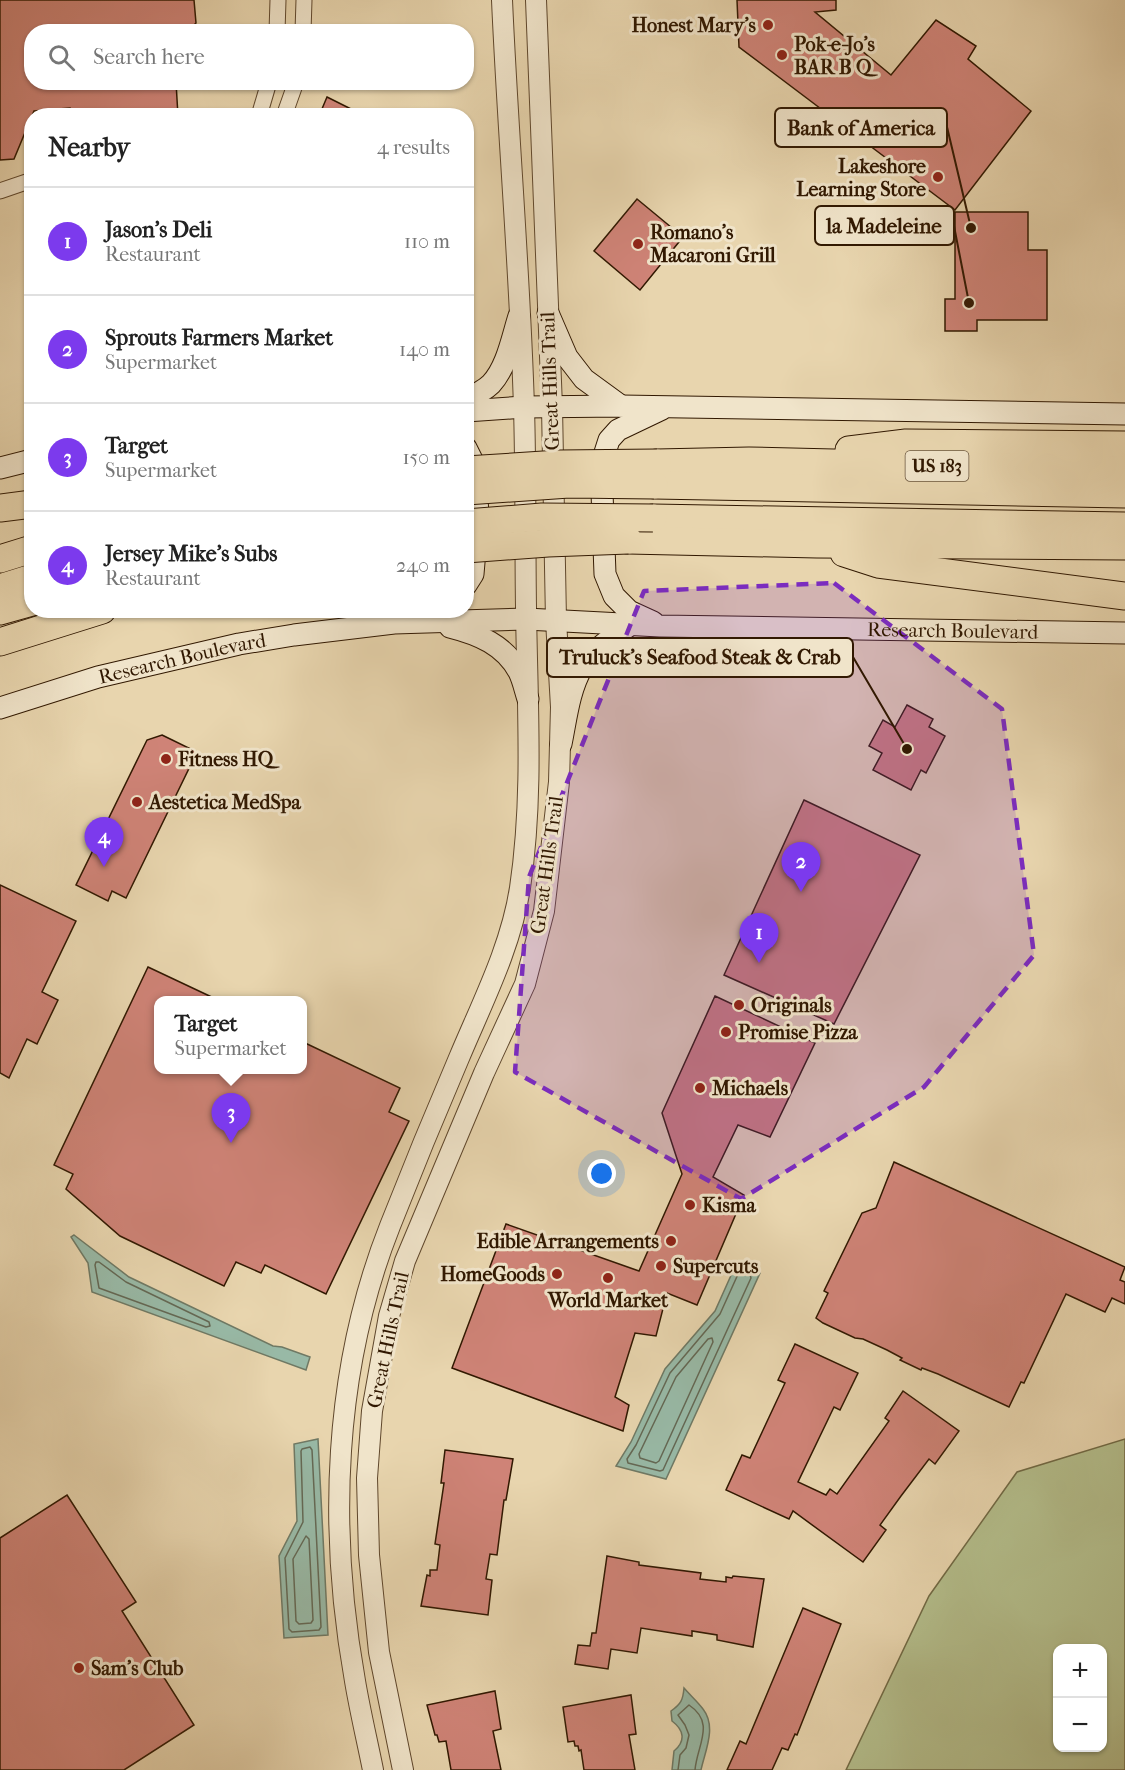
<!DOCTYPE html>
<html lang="en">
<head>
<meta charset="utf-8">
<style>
  body { margin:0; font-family:"IM FELL French Canon",serif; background:#f2f2f2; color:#222 }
  .controls { position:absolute; right:18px; bottom:18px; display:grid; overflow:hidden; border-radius:12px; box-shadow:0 2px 4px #0004 }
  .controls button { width:54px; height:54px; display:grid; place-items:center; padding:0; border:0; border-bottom:2px solid #e0e0e0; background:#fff; color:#222; font:30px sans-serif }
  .you { position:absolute; left:602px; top:1174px; width:21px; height:21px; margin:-15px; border:4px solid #fff; border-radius:50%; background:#1a73e8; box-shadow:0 0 0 9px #1a73e833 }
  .badge { display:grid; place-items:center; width:39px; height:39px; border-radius:50%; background:#7c3aed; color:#fff; font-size:20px; font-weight:700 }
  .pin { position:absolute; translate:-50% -50px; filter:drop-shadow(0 2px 3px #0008) }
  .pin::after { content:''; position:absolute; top:32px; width:21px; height:18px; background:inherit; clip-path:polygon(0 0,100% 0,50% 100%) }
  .popup { position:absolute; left:154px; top:996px; width:153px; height:78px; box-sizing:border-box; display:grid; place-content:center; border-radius:12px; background:#fff; filter:drop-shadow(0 2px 4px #0005); font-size:20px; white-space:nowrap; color:#767676 }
  .popup b { font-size:22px; color:#222 }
  .popup::after { content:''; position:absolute; left:50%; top:100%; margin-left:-12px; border:12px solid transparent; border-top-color:#fff }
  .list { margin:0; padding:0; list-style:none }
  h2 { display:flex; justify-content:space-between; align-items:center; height:78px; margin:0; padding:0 24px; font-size:26px }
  h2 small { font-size:20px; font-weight:400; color:#767676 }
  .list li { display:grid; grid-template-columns:39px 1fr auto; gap:18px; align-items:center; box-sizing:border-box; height:108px; padding:0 24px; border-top:2px solid #e0e0e0 }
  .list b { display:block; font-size:22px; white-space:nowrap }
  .list p { margin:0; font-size:20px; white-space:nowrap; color:#767676 }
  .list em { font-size:20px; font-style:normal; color:#767676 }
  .icon { flex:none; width:33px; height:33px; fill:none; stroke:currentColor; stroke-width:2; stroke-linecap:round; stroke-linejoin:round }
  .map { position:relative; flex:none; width:1125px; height:1770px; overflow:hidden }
  .search { position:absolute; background:#fff; box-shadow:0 2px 4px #0004; left:24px; top:24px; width:450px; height:66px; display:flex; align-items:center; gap:15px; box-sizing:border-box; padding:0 21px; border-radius:24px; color:#767676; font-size:22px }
  .panel { position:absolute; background:#fff; box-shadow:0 2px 4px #0004; left:24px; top:108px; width:450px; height:510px; border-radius:24px }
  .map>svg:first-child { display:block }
  .green { fill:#b4be8c; stroke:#726b46; stroke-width:1.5; fill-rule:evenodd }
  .water { fill:#98b9a6; stroke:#6f7964; stroke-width:1.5 }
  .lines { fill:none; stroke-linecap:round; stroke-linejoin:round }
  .shore { stroke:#646854; stroke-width:1.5 }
  .building { fill:#cf8377; stroke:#311801; stroke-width:1.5 }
  .minor-casing { stroke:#5f472c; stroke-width:17 }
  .tertiary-casing { stroke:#5f472c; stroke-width:22 }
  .secondary-casing { stroke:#311801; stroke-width:23 }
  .motorway-casing { stroke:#311801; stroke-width:29 }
  .minor { stroke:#f0e4ca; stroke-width:15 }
  .tertiary { stroke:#f0e4ca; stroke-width:20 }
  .secondary { stroke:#f0e4ca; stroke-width:21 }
  .motorway { stroke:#e8d5ae; stroke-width:27 }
  .motorway-bridge-casing { stroke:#311801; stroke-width:29; stroke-linecap:butt }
  .motorway-bridge { stroke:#e8d5ae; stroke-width:27 }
  .marked { fill:#7b2cbf; fill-opacity:0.2; stroke:#7b2cbf; stroke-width:4.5; stroke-dasharray:12 8; stroke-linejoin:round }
  .poi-dot { fill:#8f2418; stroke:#f0e4ca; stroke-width:2 }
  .labels { text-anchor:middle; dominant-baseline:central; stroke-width:6; stroke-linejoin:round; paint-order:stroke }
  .shield { fill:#f0e4ca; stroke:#6a553d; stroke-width:1.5 }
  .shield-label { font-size:18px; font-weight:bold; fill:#311801 }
  .poi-label { font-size:20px; font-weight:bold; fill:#311801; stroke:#f0e4ca; text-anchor:start }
  .street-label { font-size:20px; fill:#311801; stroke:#f0e4ca }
  .leader { fill:none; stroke:#311801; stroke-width:2 }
  .callout-dot { fill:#311801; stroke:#f0e4ca; stroke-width:2 }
  .callout { fill:#f0e4ca; stroke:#311801; stroke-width:2 }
  .callout-label { font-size:21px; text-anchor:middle; font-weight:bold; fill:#311801 }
</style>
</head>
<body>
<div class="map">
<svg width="1125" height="1770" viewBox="0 0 1125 1770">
  <rect width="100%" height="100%" fill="#e8d5ae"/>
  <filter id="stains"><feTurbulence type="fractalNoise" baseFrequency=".00333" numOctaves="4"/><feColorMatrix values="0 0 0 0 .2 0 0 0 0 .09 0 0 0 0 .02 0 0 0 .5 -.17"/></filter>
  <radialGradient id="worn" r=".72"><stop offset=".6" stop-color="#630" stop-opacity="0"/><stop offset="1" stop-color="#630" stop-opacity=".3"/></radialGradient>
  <path class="green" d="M1125 1439V1770H846L929 1596 1017 1472ZM1058 1648H1102V1748H1058Z"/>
  <g class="water">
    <path d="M74 1235 129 1277 273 1346 282 1347 310 1357 306 1370 92 1292 88 1263 71 1237Z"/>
    <path d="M737 1262 760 1273 666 1479 616 1466 631 1442 665 1369 715 1311Z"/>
    <path d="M318 1439 328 1635 284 1638 279 1556 297 1521 294 1444Z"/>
    <path d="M684 1688C690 1695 698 1702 703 1709 717 1727 705 1751 701 1770H672L674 1751C686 1741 684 1730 672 1721L671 1711C681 1704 683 1700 684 1688Z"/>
  </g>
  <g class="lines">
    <g class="shore">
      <path d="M96 1262H99L126 1282 209 1322 210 1326 206 1327 99 1288 95 1265Z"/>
      <path d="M742 1271 750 1275 751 1278 663 1470 660 1471 628 1463 627 1459 636 1445 670 1373 720 1314 739 1272Z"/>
      <path d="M712 1338 713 1342 659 1461 656 1463 640 1458 639 1454 676 1377 708 1339Z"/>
      <path d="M310 1447 312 1450 321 1627 319 1630 292 1632 289 1629 285 1558 303 1522 301 1451 302 1449Z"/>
      <path d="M306 1536 309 1539 313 1620 311 1623 299 1624 296 1621 293 1559Z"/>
      <path d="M678 1770 680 1755 686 1748 689 1735 685 1725 678 1715 689 1705C716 1723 697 1745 695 1770"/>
    </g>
  </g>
  <g class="building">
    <path d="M0 0H194L196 23 187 32H32V82H176L178 116H70V108L34 111 14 159 0 160Z"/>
    <path d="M737 0H836V10L815 12 891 75 936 20 976 46 968 59 1031 111 955 210 739 47Z"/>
    <path d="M327 97 365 116H319Z"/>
    <path d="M637 199 683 237 640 290 594 251Z"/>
    <path d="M955 212H1028V250H1047V320H977V331H945V299H955Z"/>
    <path d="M907 705 933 719 929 727 945 736 926 773 921 770 911 790 873 770 882 753 869 746 883 720 895 727Z"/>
    <path d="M162 735 197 752 126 898 112 891 108 901 76 885 147 740Z"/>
    <path d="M804 800 920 855 834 1024 724 975Z"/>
    <path d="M0 885 76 921 42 992 58 1000 37 1044 27 1039 9 1078 0 1073Z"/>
    <path d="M148 967 218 1000H159V1070H303V1042L400 1088 389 1112 409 1121 326 1294 265 1265 261 1273 236 1262 224 1286 120 1236 66 1189 73 1174 54 1165Z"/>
    <path d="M715 996 815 1043 770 1137 738 1125 713 1177 744 1195 697 1305 667 1293 656 1336 635 1333 615 1397 629 1405 623 1431 452 1368 506 1224 639 1271 682 1174 662 1113Z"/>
    <path d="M894 1162 1125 1267 1120 1280 1125 1282V1304L1112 1298 1105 1312 1066 1294 1024 1383 1021 1382 1009 1407 938 1374 922 1368 921 1370 900 1360 902 1358 887 1350 863 1339 855 1338 823 1323 816 1318 828 1293 824 1291 862 1213 876 1208Z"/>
    <path d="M795 1344 858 1373 840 1410 834 1407 798 1482 826 1495 830 1489 837 1494 889 1421 885 1418 903 1391 959 1431 935 1464 929 1459 901 1496 880 1525 886 1530 863 1562 793 1511 789 1519 726 1490 742 1455 750 1458 785 1383 778 1380Z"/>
    <path d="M445 1450 513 1459 506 1500H504L497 1555 490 1554 486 1579 492 1580 488 1615 421 1606 427 1575 430 1576V1570H437L440 1545 435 1544 444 1483H441Z"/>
    <path d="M67 1495 136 1602 122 1611 194 1725 124 1770H0V1538Z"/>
    <path d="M607 1556 639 1562V1565L701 1573 700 1579 726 1582V1577L732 1578 733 1576 764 1579 753 1647 717 1640V1635L692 1631V1636L641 1628 637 1653 611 1649 608 1669 575 1664 578 1645 590 1646 592 1633H596Z"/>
    <path d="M803 1608 841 1624 797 1735 795 1734 788 1750 782 1748 772 1770H727L740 1741 746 1744Z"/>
    <path d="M495 1691 501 1729 493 1731 501 1770H451L446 1741 439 1742 437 1735H435L427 1705Z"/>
    <path d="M631 1695 636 1734 629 1735 635 1770H584L581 1750 579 1751 578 1746H575L574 1741 568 1742 563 1707Z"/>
  </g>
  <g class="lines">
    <g class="minor-casing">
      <g id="minor">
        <path d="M277 32 278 0"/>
        <path d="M303 32 304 0"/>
        <path d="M259 116 269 82"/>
        <path d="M284 116 296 82"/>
        <path d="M0 191 32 180"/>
      </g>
    </g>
    <g class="tertiary-casing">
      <g id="tertiary">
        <path d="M373 1770C367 1740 360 1711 355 1681 328 1530 333 1370 390 1226 412 1170 435 1114 459 1058 482 1003 511 947 520 888 534 794 527 701 526 607 525 541 526 474 524 408 520 272 508 136 502 0"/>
        <path d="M403 1770 379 1652 369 1555 367 1478 372 1411 389 1316 405 1261 484 1073 525 984 544 911 559 782 561 707 556 620 552 407 536 0"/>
      </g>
    </g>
    <g class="secondary-casing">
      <g id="secondary">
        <path d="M548 313 567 357 584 379 621 406"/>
        <path d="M466 399C475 395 485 390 491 384 507 367 512 338 519 316"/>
        <path d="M466 411 524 407 621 406 1125 414"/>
        <path d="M466 448 475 466 478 515 473 574 466 585"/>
        <path d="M0 468 32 460"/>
        <path d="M653 622 629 611 614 596 605 574 601 465 609 440 618 430 662 409"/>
        <path d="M450 627C478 634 505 645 519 672 523 680 525 690 528 699"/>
        <path id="s1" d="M0 708 98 677 239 644 294 635 394 623 526 619 660 626 1125 633"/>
        <path d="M561 744C566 720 569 690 582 668 593 649 613 637 630 625"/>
      </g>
    </g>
    <g class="motorway-casing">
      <g id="motorway">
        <path d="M849 450 906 443 1125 445"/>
        <path d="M657 463 749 461 1125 470"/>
        <path d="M654 485 1125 494"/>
        <path d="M0 508 32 504"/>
        <path d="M653 518 1125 526"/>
        <path d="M628 540 817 544 1125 546"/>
        <path d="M844 553 878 564 1125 596"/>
        <path d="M0 559 32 549"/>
        <path d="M0 588 32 578"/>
        <path d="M0 611 32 602"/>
        <path d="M0 642 102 610"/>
      </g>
    </g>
    <use href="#minor" class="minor"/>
    <use href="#tertiary" class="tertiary"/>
    <use href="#secondary" class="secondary"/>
    <use href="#motorway" class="motorway"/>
    <g class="motorway-bridge-casing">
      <g id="motorway-bridge">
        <path d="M466 470 559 464 657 463"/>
        <path d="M466 491 569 484 654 485"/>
        <path d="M466 523 542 517 653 518"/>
        <path d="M466 549 548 543 628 540"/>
      </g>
    </g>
    <use href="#motorway-bridge" class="motorway-bridge"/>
  </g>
  <path class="marked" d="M834 583 1002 709 1034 955 924 1087 741 1199 515 1072 529 877 644 591Z"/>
  <g class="poi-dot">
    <circle cx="768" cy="25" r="6"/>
    <circle cx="782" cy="55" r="6"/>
    <circle cx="938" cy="177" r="6"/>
    <circle cx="638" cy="244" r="6"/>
    <circle cx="166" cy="759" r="6"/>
    <circle cx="137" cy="802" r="6"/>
    <circle cx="739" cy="1005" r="6"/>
    <circle cx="726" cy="1032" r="6"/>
    <circle cx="700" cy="1088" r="6"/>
    <circle cx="690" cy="1205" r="6"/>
    <circle cx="671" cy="1241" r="6"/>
    <circle cx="661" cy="1266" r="6"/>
    <circle cx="557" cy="1274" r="6"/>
    <circle cx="608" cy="1278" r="6"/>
    <circle cx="79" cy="1668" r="6"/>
  </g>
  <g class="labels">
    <rect class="shield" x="905.5" y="451" width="63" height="30" rx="4.5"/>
    <g class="shield-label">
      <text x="937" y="466">US 183</text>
    </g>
    <g class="poi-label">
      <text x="756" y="25" text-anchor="end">Honest Mary's</text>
      <text x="794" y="44">Pok-e-Jo's<tspan x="794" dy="23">BAR B Q</tspan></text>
      <text x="926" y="166" text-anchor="end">Lakeshore<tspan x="926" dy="23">Learning Store</tspan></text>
      <text x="650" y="232">Romano's<tspan x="650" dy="23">Macaroni Grill</tspan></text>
      <text x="178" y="759">Fitness HQ</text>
      <text x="149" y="802">Aestetica MedSpa</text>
      <text x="751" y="1005">Originals</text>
      <text x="738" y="1032">Promise Pizza</text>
      <text x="712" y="1088">Michaels</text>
      <text x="702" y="1205">Kisma</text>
      <text x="659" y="1241" text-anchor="end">Edible Arrangements</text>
      <text x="673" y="1266">Supercuts</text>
      <text x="545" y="1274" text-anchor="end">HomeGoods</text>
      <text x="608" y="1300" text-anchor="middle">World Market</text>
      <text x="91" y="1668">Sam's Club</text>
    </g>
    <g class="street-label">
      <text transform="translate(550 381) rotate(-92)">Great Hills Trail</text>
      <text stroke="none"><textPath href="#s1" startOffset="963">Research Boulevard</textPath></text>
      <text stroke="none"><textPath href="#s1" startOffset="189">Research Boulevard</textPath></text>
      <text transform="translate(547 865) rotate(-82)">Great Hills Trail</text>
      <text transform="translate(388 1340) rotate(-78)">Great Hills Trail</text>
    </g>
  </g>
  <path class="leader" d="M971 228L947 127M969 303L954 226M907 749L853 657"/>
  <g class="callout-dot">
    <circle cx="971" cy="228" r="6"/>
    <circle cx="969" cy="303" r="6"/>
    <circle cx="907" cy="749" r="6"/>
  </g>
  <g class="callout">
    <rect x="775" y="108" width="172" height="39" rx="6"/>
    <rect x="815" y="206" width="139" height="39" rx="6"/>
    <rect x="547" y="638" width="306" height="39" rx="6"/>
  </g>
  <g class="callout-label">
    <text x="861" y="135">Bank of America</text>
    <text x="884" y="233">la Madeleine</text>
    <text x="700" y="664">Truluck's Seafood Steak &amp; Crab</text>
  </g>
  <rect width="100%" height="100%" filter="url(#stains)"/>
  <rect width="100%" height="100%" fill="url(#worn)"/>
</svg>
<div class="controls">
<button>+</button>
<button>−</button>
</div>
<div class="you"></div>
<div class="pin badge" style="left:759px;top:963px">1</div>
<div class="pin badge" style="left:801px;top:892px">2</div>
<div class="pin badge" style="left:231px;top:1143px">3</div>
<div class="popup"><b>Target</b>Supermarket</div>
<div class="pin badge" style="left:104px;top:867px">4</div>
<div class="search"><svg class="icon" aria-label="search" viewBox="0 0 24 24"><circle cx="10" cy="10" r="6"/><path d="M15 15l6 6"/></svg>Search here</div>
<section class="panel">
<h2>Nearby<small>4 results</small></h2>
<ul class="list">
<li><span class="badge">1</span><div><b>Jason's Deli</b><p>Restaurant</p></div><em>110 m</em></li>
<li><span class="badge">2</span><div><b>Sprouts Farmers Market</b><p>Supermarket</p></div><em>140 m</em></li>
<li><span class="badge">3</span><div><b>Target</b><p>Supermarket</p></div><em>150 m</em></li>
<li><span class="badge">4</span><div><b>Jersey Mike's Subs</b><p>Restaurant</p></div><em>240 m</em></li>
</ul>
</section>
</div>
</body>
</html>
